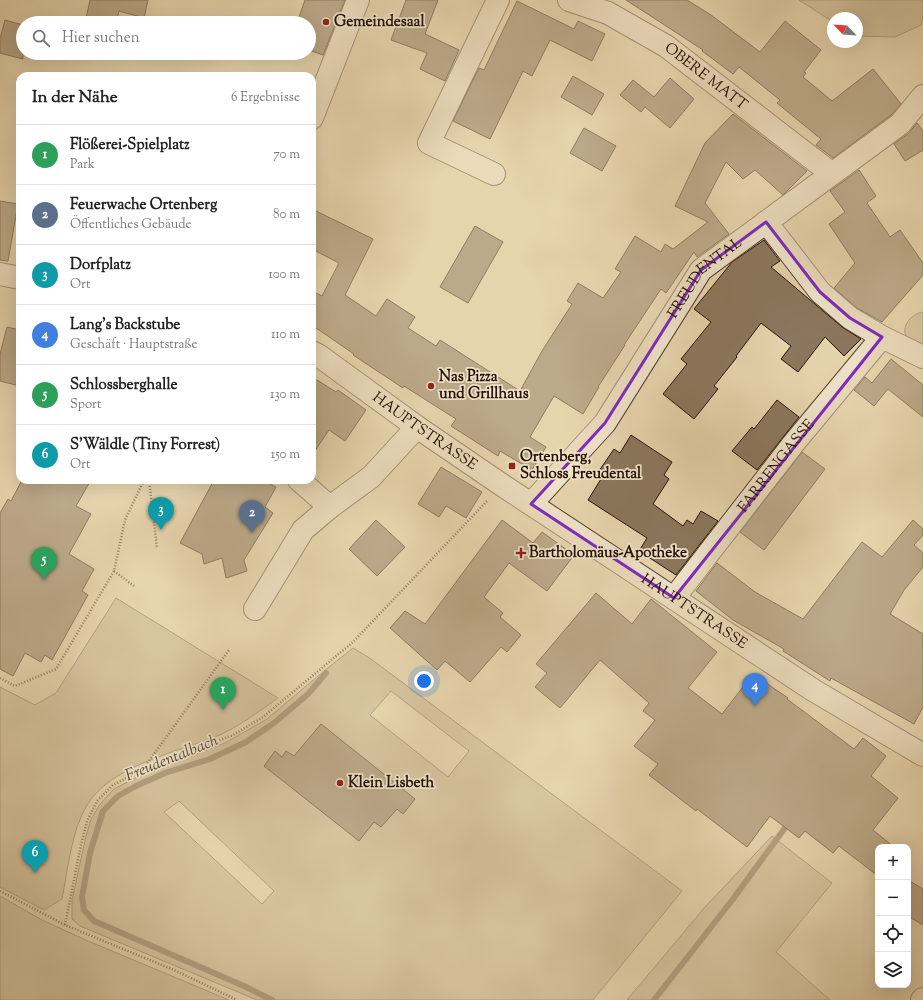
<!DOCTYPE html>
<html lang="de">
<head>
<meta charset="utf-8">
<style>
  body { margin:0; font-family:"Sorts Mill Goudy",serif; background:#f6f6f6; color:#222 }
  .controls { position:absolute; right:12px; bottom:12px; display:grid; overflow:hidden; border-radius:8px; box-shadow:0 4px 16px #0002 }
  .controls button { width:36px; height:36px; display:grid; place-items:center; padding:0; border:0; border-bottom:1px solid #e0e0e0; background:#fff; color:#222; font:20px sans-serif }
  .compass { position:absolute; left:827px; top:12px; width:36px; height:36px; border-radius:50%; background:#fff; box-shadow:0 4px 16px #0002; rotate:295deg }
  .you { position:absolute; left:424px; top:681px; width:14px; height:14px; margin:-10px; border:3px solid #fff; border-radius:50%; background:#1a73e8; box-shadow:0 0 0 6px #1a73e833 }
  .badge { display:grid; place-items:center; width:26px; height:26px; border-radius:50%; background:#d93025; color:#fff; font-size:13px; font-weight:700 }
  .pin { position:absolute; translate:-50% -33px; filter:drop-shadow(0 1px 2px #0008) }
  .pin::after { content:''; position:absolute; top:21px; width:14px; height:12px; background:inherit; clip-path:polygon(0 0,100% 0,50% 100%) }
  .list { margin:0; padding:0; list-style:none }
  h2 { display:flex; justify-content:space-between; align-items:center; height:52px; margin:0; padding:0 16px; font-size:17px }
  h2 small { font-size:13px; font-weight:400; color:#767676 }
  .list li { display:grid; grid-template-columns:26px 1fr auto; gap:12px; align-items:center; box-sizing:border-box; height:60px; padding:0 16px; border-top:1px solid #e0e0e0 }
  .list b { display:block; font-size:15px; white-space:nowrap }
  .list p { margin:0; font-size:13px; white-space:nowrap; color:#767676 }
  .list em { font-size:13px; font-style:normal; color:#767676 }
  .icon { flex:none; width:22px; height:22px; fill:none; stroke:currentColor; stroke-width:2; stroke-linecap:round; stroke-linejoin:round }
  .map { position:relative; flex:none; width:923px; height:1000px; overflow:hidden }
  .search { position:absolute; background:#fff; box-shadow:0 4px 16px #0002; left:16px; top:16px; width:300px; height:44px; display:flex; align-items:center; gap:10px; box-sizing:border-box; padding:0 14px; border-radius:22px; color:#767676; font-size:15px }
  .panel { position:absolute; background:#fff; box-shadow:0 4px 16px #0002; left:16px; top:72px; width:300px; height:412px; border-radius:12px }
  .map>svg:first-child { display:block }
  .green { fill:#c6b391; stroke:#77624c; fill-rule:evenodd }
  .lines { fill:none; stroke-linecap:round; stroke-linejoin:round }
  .stream { stroke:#735f48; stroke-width:6 }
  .building { fill:#8b775d; stroke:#281206 }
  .minor-casing { stroke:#584230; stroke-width:24 }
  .path { stroke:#281206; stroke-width:2.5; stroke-dasharray:1 2; stroke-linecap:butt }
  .minor { stroke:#efe3ca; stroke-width:22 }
  .marked { fill:none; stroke:#7b2cbf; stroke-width:3; stroke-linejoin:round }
  .poi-dot { fill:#8f2418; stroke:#efe3ca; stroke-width:1.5 }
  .labels { text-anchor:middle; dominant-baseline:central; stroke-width:3.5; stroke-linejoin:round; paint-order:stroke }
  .poi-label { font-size:15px; font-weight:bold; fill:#281206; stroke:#efe3ca; text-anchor:start }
  .street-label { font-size:15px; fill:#281206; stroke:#efe3ca }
  .water-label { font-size:16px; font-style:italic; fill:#5a4532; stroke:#efe3ca }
</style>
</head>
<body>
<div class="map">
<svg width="923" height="1000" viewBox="0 0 923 1000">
  <rect width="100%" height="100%" fill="#e6d4ad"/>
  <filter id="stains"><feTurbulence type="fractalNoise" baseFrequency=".005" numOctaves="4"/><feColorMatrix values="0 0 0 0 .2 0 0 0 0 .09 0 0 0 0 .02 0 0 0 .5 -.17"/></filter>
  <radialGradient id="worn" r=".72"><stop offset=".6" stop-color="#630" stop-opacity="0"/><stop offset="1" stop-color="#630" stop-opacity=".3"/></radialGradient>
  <g class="green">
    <path d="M799 0H923V16L921 25 895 37 858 36 857 35V18H833V22Z"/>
    <path d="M923 312V346C918 344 909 341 906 336 901 325 913 313 923 312Z"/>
    <path d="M116 598 278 698C260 711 242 724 222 734 180 752 112 764 87 805 71 832 68 869 62 899L44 910 0 887V687L35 705 56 693Z"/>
    <path d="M353 648 371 659 682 891 593 1000H257L80 926 72 919V900L86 836 91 819 100 804 114 789 137 777 225 743 267 719 324 671ZM391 691 469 751 448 777 370 715ZM179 801 274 891 262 904 164 812Z"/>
    <path d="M772 836 832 883 776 952 830 1000H627L705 907Z"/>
    <path d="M0 896 42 920 88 941 229 1000H0Z"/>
  </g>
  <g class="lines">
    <g class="stream">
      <path d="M272 1000 244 986 94 921 84 910 82 897 90 853 103 811 118 796 136 786 165 773 210 759 246 742 274 723 308 694 326 673"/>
      <path d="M654 1000 733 899 790 821"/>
    </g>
  </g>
  <g class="building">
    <path d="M90 0H148L144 18 119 11 116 23H85Z"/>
    <path d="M305 0H345L323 55 309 50V23H297Z"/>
    <path d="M406 0H438L425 34 459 50 445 81 420 69 427 53 391 40Z"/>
    <path d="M626 0H687L711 15 760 52 785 21 821 50 804 72 806 73 803 77 832 101 873 69 901 104 891 115 833 158 816 145 821 139 777 103 780 100 739 67 733 74 702 51 703 50Z"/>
    <path d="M517 1 574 29 578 21 605 34 592 61 550 40 532 76 523 71 490 139 453 121 479 68 484 70Z"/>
    <path d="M5 20 23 25V59L0 53V39Z"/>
    <path d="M573 76 604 94 592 115 561 97Z"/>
    <path d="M670 78 694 99 670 128 645 107 641 112 620 95 633 80 654 97Z"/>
    <path d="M733 114 807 171 783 195 755 170 743 179 726 162 705 203 729 234 697 257 694 252 666 293 661 289 624 345H625L598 387H599L583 414 554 396 530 437 546 447 532 470 500 451 498 456 451 426 456 419 404 386 403 388 353 355 354 354 319 330 312 326V291L322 296 339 263 312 249V209L373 239 345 295 376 316 387 299 415 317 408 328 436 346 440 340 520 391 542 351 572 304 567 301 578 283 603 298 621 272 615 269 635 236 661 252 665 244 673 249 708 222 675 206 705 143Z"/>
    <path d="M917 123 923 131V150L905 161 894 144 908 134Z"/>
    <path d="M584 128 616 146 602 171 570 153Z"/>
    <path d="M859 170 876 196 867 203 890 237 900 230 923 263V275L882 322 857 308 834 288 855 263 829 224 845 212 830 191Z"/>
    <path d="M0 201 18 204 8 261 0 260Z"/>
    <path d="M475 226 503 242 468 303 440 287Z"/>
    <path d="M764 240 780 261 771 267 842 327 861 339 844 356 825 337 798 372 781 359 791 346 761 323 736 356 737 357 714 386 718 389 694 419 663 394 687 364 681 359 711 322 694 309 732 262Z"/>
    <path d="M7 327 20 330V386L0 381V354Z"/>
    <path d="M891 359 923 385V417L888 389 874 406 854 390 865 377 872 383Z"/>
    <path d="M312 377 336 392 338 390 366 410 345 441 329 430 312 455Z"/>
    <path d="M777 400 799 417 757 470 732 451 752 427 754 429Z"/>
    <path d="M631 435 672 462 664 475 669 479 653 504 683 526 687 520 693 524 701 511 718 521 676 575 639 551 647 538 588 500 604 474 599 471 614 449 620 453Z"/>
    <path d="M802 452 825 469 764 550 740 532Z"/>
    <path d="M441 467 482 492 466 518 446 506 439 517 418 504Z"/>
    <path d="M22 480H91L76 506 91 514 69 554 94 569 82 591 88 595 52 660 45 655 41 662 25 653 13 676 0 669V513L8 499 11 501Z"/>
    <path d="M214 480H262L276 487 265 507 273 513 244 560 247 571 226 578 222 558 204 564 202 554 180 543Z"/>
    <path d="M376 520 405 547 377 576 349 549Z"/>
    <path d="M502 520 533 543 542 532 574 555 547 591 509 563 484 597 503 613 500 617 521 635 507 652 501 647 470 682 445 661 437 670 390 628 405 611 425 624Z"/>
    <path d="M913 520 923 529V535L914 545 923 553V567L904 590 890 614 923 634V707L914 724 831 678 830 681 783 651 784 649 733 620 696 591 717 563 755 592 803 619 862 542 882 557Z"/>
    <path d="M596 593 632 624 651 599 717 652 688 688 722 714 753 674 788 698 787 699 854 749 863 738 886 756 871 776 898 798 873 830 894 847H878V876L839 846 833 853 805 831 799 838 770 816 747 847 697 809 696 811 649 775 658 764 634 746 655 720 643 711 649 703 600 660 560 708 535 687 547 673 536 664Z"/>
    <path d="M321 724 415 799 403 814 397 809 381 827 374 822 359 841 264 766 275 751 282 757 286 751 294 756Z"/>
    <path d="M908 880 923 889V925L908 916Z"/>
  </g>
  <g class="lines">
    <g class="minor-casing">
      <g id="minor">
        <path id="s1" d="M569 0 608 13 666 46 831 173"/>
        <path d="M312 118 358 0"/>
        <path d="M494 174 429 143 498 0"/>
        <path d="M766 222 820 292 850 318 882 337 923 357"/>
        <path d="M0 274 20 278"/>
        <path id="s2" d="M312 352 318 355 417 427 502 485 813 690 923 755"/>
        <path d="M299 480 330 507"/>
        <path id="s3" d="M531 504 605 423 701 270 900 124 923 96"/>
        <path id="s4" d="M674 598 793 444 882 337"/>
        <path d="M255 609 303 530 330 507 371 477 417 427"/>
        <path d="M922 1000 923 999"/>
      </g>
    </g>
    <g class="path">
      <path d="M149 480 157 548"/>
      <path d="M114 571 134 586"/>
      <path d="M0 678 15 686 56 669 114 571 125 520 144 480"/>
      <path d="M144 768 229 650"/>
      <path d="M0 891 65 925 174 970 237 1000"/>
      <path d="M65 925 81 845 87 821 97 801 113 785 144 769 233 735 263 717 353 642 488 500"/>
    </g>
    <use href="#minor" class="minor"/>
  </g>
  <path d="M0 0H923V1000H0ZM766 222 820 292 850 318 882 337 674 598 531 504 605 423 701 270Z" fill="#e6d4ad" fill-opacity=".55" fill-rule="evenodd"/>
  <path class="marked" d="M766 222 820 292 850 318 882 337 674 598 531 504 605 423 701 270Z"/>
  <g class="poi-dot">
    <circle cx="326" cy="22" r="4"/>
    <circle cx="431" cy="386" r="4"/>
    <rect x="508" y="462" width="8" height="8" rx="2"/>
    <path d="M519 547h4v4h4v4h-4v4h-4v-4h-4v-4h4z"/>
    <circle cx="340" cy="783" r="4"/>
  </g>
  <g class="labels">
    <g class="poi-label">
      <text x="334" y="22">Gemeindesaal</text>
      <text x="439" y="377">Nas Pizza<tspan x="439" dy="17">und Grillhaus</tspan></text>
      <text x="520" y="457">Ortenberg,<tspan x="520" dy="17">Schloss Freudental</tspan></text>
      <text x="529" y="553">Bartholomäus-Apotheke</text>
      <text x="348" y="783">Klein Lisbeth</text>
    </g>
    <g class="street-label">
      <text stroke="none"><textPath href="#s1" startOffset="158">OBERE MATT</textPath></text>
      <text stroke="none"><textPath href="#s3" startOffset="287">FREUDENTAL</textPath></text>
      <text stroke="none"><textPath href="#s2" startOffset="138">HAUPTSTRASSE</textPath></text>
      <text stroke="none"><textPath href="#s4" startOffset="167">FARRENGASSE</textPath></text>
      <text stroke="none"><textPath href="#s2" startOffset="462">HAUPTSTRASSE</textPath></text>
    </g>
    <g class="water-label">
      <text transform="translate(172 759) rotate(-22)">Freudentalbach</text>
    </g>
  </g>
  <rect width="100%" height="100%" filter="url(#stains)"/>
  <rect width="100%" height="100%" fill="url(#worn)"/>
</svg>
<div class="controls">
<button>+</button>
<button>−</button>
<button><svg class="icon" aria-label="locate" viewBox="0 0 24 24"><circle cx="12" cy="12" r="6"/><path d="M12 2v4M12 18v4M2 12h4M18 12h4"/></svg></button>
<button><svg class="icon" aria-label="layers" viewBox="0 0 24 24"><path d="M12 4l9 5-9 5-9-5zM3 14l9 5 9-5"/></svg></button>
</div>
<svg class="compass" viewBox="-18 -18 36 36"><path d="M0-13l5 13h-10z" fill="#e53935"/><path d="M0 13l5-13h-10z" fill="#767676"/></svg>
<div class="you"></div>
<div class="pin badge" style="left:223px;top:710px;background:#2e9e5b">1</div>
<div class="pin badge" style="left:252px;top:533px;background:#5c6f8a">2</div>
<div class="pin badge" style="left:161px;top:530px;background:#0f9aa8">3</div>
<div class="pin badge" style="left:755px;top:706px;background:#3f7fe0">4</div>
<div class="pin badge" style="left:44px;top:580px;background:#2e9e5b">5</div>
<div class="pin badge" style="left:35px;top:873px;background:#0f9aa8">6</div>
<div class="search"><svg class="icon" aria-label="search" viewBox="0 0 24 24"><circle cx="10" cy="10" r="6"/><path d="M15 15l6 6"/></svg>Hier suchen</div>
<section class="panel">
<h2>In der Nähe<small>6 Ergebnisse</small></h2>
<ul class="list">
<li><span class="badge" style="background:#2e9e5b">1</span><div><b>Flößerei-Spielplatz</b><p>Park</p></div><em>70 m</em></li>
<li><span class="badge" style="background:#5c6f8a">2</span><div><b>Feuerwache Ortenberg</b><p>Öffentliches Gebäude</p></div><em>80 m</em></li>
<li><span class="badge" style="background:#0f9aa8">3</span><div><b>Dorfplatz</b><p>Ort</p></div><em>100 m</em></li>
<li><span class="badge" style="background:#3f7fe0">4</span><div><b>Lang's Backstube</b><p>Geschäft · Hauptstraße</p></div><em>110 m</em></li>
<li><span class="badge" style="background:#2e9e5b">5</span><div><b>Schlossberghalle</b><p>Sport</p></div><em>130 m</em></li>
<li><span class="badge" style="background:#0f9aa8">6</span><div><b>S'Wäldle (Tiny Forrest)</b><p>Ort</p></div><em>150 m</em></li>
</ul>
</section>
</div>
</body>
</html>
